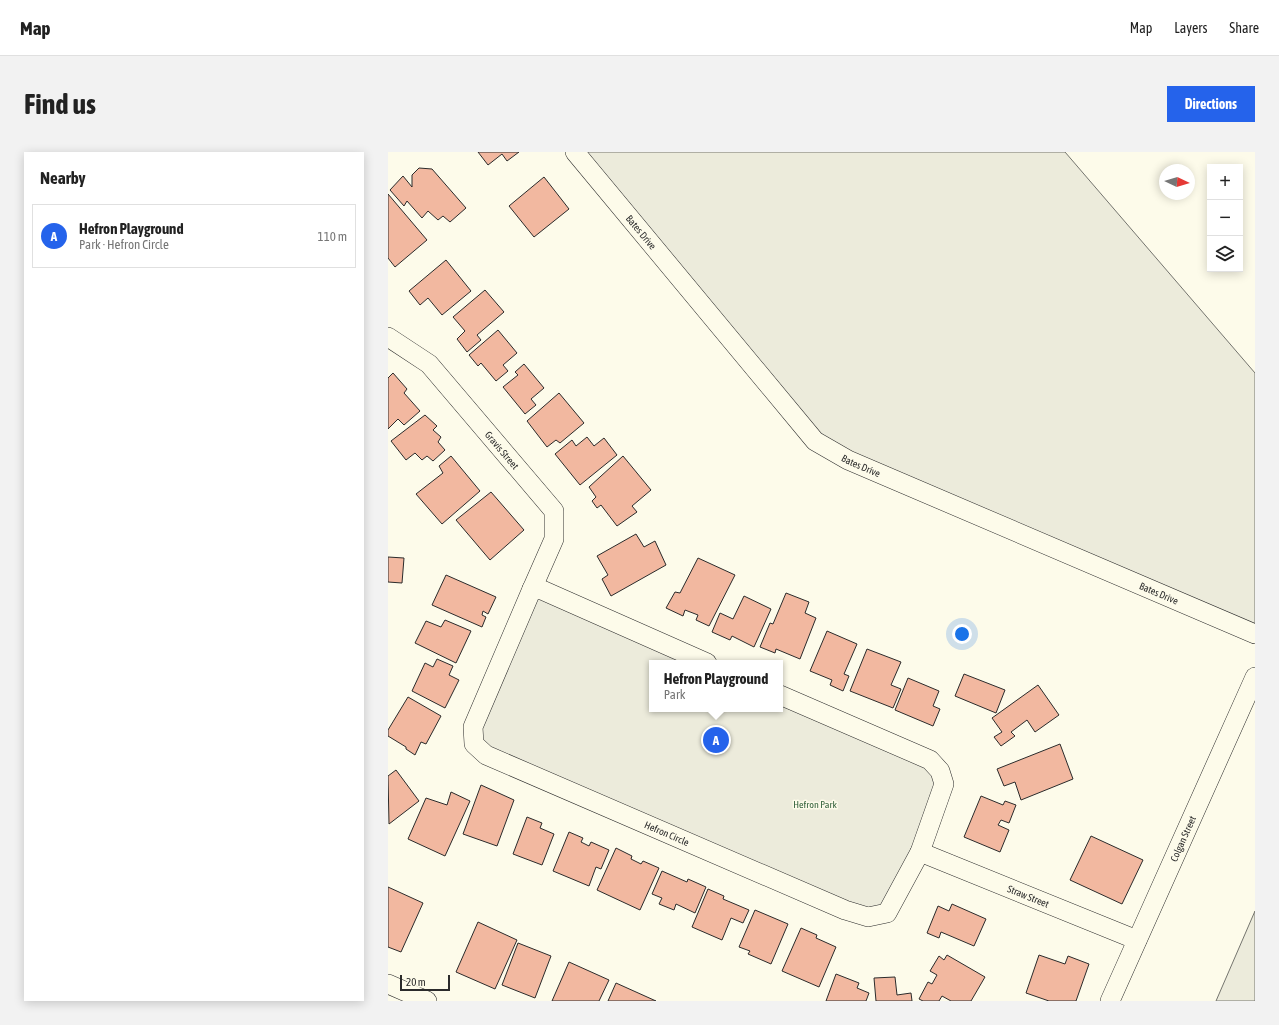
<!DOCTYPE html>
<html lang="en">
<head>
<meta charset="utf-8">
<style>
  body { margin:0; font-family:"Asap Condensed",sans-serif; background:#f2f2f2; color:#222 }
  .controls { position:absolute; right:12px; top:12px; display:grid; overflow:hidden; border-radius:0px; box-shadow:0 2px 10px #0003 }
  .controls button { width:36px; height:36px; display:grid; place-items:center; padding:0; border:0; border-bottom:1px solid #e0e0e0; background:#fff; color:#222; font:20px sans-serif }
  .compass { position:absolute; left:771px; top:12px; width:36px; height:36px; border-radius:50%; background:#fff; box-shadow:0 2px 10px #0003; rotate:94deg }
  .scale { position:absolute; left:12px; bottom:10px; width:50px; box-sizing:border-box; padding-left:4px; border:2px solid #2b2b2b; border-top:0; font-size:11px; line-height:14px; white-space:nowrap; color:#2b2b2b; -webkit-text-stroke:3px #fdfbea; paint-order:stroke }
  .you { position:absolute; left:574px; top:482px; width:14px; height:14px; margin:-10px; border:3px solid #fff; border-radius:50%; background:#1a73e8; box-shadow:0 0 0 6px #1a73e833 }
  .badge { display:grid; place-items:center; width:26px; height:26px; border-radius:50%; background:#2563eb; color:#fff; font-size:13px; font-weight:700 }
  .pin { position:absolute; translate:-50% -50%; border:2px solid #fff; box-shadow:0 1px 4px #0006 }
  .popup { position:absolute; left:261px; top:508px; width:134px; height:52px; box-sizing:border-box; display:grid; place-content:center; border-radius:0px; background:#fff; filter:drop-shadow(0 1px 3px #0005); font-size:13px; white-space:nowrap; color:#767676 }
  .popup b { font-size:15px; color:#222 }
  .popup::after { content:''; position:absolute; left:50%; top:100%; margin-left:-8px; border:8px solid transparent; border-top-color:#fff }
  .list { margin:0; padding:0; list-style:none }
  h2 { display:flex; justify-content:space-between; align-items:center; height:52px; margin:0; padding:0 16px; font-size:17px }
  h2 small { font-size:13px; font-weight:400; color:#767676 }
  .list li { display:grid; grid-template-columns:26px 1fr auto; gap:12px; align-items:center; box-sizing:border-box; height:64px; margin:0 8px 8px; padding:0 8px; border:1px solid #e0e0e0; border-radius:0px }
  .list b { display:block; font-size:15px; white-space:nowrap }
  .list p { margin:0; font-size:13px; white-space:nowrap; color:#767676 }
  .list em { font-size:13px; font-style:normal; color:#767676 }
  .icon { flex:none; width:22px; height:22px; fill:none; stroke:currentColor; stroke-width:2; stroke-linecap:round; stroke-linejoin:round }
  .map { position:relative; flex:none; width:867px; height:849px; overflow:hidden; border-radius:0px }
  header { display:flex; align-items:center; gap:24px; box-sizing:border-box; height:56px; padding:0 20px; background:#fff; border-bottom:1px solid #e0e0e0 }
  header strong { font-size:19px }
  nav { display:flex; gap:22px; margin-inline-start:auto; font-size:14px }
  .intro { display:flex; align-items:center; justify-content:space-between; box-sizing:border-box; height:96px; padding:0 24px }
  h1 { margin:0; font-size:28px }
  .button { padding:10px 18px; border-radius:0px; background:#2563eb; color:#fff; font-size:14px; font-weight:700 }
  main { display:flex; gap:24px; padding:0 24px }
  aside { flex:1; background:#fff; border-radius:0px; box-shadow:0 2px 10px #0003 }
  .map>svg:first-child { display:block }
  .green { fill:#ecebdb; stroke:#74746e }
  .building { fill:#f2b8a0; stroke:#2b2b2b }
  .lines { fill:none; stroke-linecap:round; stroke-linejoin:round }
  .minor-casing { stroke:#2b2b2b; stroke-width:20 }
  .minor { stroke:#fdfbea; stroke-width:19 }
  .labels { text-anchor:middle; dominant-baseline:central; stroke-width:3; stroke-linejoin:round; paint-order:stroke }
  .street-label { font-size:10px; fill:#2b2b2b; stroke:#fdfbea }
  .park-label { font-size:10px; fill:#34623c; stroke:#fdfbea }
</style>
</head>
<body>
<header>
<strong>Map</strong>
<nav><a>Map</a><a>Layers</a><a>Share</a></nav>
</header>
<div class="intro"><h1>Find us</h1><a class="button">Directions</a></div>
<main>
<aside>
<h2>Nearby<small></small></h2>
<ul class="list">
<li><span class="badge">A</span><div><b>Hefron Playground</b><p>Park · Hefron Circle</p></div><em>110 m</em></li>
</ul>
</aside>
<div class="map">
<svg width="867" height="849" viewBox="0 0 867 849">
  <rect width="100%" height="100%" fill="#fdfbea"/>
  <g class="green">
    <path d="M187 0H677L867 221V482L427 289Z"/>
    <path d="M144 437 319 511H264V557H392V543L542 608 556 632 499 761 480 765 86 592Z"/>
    <path d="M867 759V849H828Z"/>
  </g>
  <g class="building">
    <path d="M90 0H131L119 9 114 2 100 13Z"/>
    <path d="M31 16 44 17 78 56 62 70 55 64 50 68 40 59 34 66 19 49 16 54 2 38 15 24 24 35V23Z"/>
    <path d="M156 25 181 57 146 85 121 54Z"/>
    <path d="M0 42 39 88 7 115 0 106Z"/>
    <path d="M58 108 83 139 54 163 40 146 32 153 21 139Z"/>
    <path d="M97 138 116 160 89 183 93 188 79 200 69 187 77 179 65 165Z"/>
    <path d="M110 178 129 201 115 213 120 219 108 229 93 211 90 214 81 203Z"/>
    <path d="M136 212 156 236 143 247 148 253 137 262 115 235 130 223 127 220Z"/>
    <path d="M5 221 19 237 16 241 32 259 16 273 10 267 0 277V226Z"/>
    <path d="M171 241 196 271 172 291 168 288 159 295 139 269Z"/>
    <path d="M37 263 49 274 45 278 53 285 50 290 57 298 45 309 39 304 34 308 27 301 18 308 3 289Z"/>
    <path d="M199 285 206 294 216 286 229 303 192 333 167 302 184 288 188 294Z"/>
    <path d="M63 304 92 339 54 372 28 342 55 321 51 314Z"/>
    <path d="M235 304 263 338 244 354 249 360 229 374 213 353 209 356 204 349 208 345 201 335Z"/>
    <path d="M103 340 136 378 102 408 68 368Z"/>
    <path d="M248 382 256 395 267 389 278 413 223 444 214 427 220 423 209 404Z"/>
    <path d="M0 405 16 406 14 431 0 430Z"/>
    <path d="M310 406 347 423 321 474 308 468 310 463 297 458 295 464 278 456 287 440 292 441Z"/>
    <path d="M58 423 108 445 100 462 95 459 94 463 98 465 94 475 44 453Z"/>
    <path d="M398 441 421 450 417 461 428 466 412 507 388 497 387 501 372 495 382 471 385 472Z"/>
    <path d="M356 444 383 457 366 495 344 484 342 488 324 480 332 461 345 467Z"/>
    <path d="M57 468 83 479 68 511 27 491 38 469 53 475Z"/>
    <path d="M439 479 469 492 456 522 461 524 455 539 442 533 444 528 422 519Z"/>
    <path d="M479 497 513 510 503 533 513 537 505 556 462 539Z"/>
    <path d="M49 507 65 514 61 523 71 528 57 556 24 539 37 511 45 515Z"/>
    <path d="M576 522 617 538 608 561 567 544Z"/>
    <path d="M520 526 551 539 545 554 552 557 545 574 507 558Z"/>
    <path d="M650 533 671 563 647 580 639 568 623 580 627 584 613 594 606 585 614 580 604 566Z"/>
    <path d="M20 545 53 564 38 592 33 590 27 603 18 597V595L0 584V578Z"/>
    <path d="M672 592 685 627 633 648 627 630 616 634 609 617Z"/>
    <path d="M8 618 31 649 1 672 0 624Z"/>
    <path d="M93 633 126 648 109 694 75 682Z"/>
    <path d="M63 640 82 649 57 704 20 687 38 646 59 653Z"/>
    <path d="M593 644 615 653 617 649 628 653 621 671 613 668 610 673 621 678 612 700 576 685Z"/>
    <path d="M139 665 154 671 152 676 166 682 154 713 125 702Z"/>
    <path d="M181 680 195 686 193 690 201 694 203 690 221 698 213 717 208 715 201 734 165 719Z"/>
    <path d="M703 684 755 708 734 752 682 728Z"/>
    <path d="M228 696 244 704 243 707 253 712 255 709 271 716 252 758 209 738Z"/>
    <path d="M274 719 299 730 300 727 318 735 307 761 288 752 286 758 271 752 274 746 264 742Z"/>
    <path d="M0 735 35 751 13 800 0 795Z"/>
    <path d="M320 737 336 744 335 747 361 758 355 771 343 766 334 788 304 775Z"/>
    <path d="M564 752 598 767 586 794 553 780 551 786 539 781 550 754 561 759Z"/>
    <path d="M367 758 400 772 383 812 360 802 362 799 351 795Z"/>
    <path d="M90 770 129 788 107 837 68 820Z"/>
    <path d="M413 776 429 783 428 786 448 795 431 835 394 819Z"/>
    <path d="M130 791 163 804 147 846 114 833Z"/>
    <path d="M559 803 597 825 583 849H563L554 844 551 849H535L531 847 540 830 544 832 549 823 542 819 551 804 556 808Z"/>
    <path d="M651 803 677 812 680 804 701 812 688 849H661L638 841Z"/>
    <path d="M181 810 221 828 211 849H164Z"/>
    <path d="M448 822 471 831 469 836 481 841 478 849H438Z"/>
    <path d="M507 825 509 843 523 841 524 849H488L486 826Z"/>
    <path d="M228 831 268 849H220Z"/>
  </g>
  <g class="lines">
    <g class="minor-casing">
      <g id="minor">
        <path id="s1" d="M187 0 427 289 460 308 867 482"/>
        <path id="s2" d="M0 185 41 212 166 359V387L144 437"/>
        <path id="s3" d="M319 511 154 438 144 437 85 575 86 592 98 603 457 758 480 765 499 761 532 700 556 632 552 619 542 608 392 543"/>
        <path id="s4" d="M532 700 749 788"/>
        <path d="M0 832 39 849"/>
        <path id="s5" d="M722 849 867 525"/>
      </g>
    </g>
    <use href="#minor" class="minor"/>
  </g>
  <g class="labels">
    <g class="street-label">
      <text stroke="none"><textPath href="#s1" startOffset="104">Bates Drive</textPath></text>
      <text stroke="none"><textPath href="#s2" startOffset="162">Gravis Street</textPath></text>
      <text stroke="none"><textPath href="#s1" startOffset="428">Bates Drive</textPath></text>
      <text stroke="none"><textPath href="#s1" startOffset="752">Bates Drive</textPath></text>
      <text stroke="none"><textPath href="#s3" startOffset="571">Hefron Circle</textPath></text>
      <text stroke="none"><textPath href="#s5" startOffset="178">Colgan Street</textPath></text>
      <text stroke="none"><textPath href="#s4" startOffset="117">Straw Street</textPath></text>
    </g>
    <g class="park-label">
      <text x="427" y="652">Hefron Park</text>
    </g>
  </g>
</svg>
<div class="controls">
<button>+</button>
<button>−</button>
<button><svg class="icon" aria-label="layers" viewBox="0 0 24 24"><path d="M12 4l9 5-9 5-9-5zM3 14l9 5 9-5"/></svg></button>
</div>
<svg class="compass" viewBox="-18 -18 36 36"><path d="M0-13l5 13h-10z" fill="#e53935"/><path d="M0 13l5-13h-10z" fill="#767676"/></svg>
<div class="scale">20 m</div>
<div class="you"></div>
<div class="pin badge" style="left:328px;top:588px">A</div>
<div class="popup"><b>Hefron Playground</b>Park</div>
</div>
</main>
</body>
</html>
